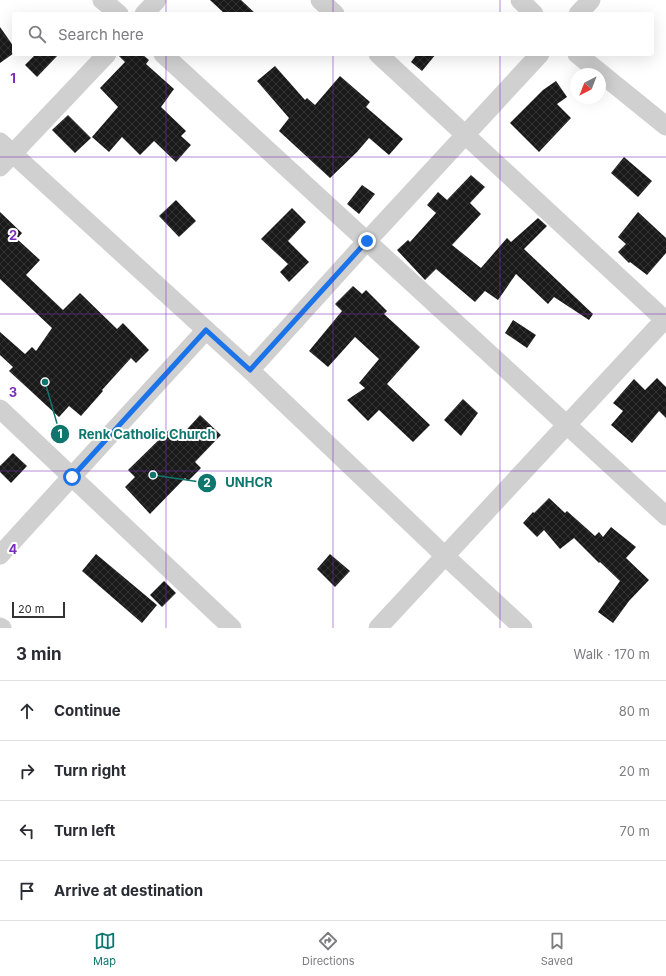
<!DOCTYPE html>
<html lang="en">
<head>
<meta charset="utf-8">
<style>
  body { margin:0; font-family:Inter,sans-serif; background:#f7f7f7; color:#2b2b33 }
  .compass { position:absolute; left:570px; top:68px; width:36px; height:36px; border-radius:50%; background:#fff; box-shadow:0 4px 16px #0002; rotate:222deg }
  .scale { position:absolute; left:12px; bottom:10px; width:53px; box-sizing:border-box; padding-left:4px; border:2px solid #333; border-top:0; font-size:11px; line-height:14px; white-space:nowrap; color:#333; -webkit-text-stroke:3px #fff; paint-order:stroke }
  .stop { position:absolute; width:12px; height:12px; margin:-9px; border:3px solid #1a73e8; border-radius:50%; background:#fff }
  .stop.end { background:#1a73e8; border-color:#fff; box-shadow:0 1px 4px #0008 }
  .list { margin:0; padding:0; list-style:none }
  h2 { display:flex; justify-content:space-between; align-items:center; height:52px; margin:0; padding:0 16px; font-size:17px }
  h2 small { font-size:13px; font-weight:400; color:#7c7c81 }
  .list li { display:grid; grid-template-columns:26px 1fr auto; gap:12px; align-items:center; box-sizing:border-box; height:60px; padding:0 16px; border-top:1px solid #e1e1e2 }
  .list b { display:block; font-size:15px; white-space:nowrap }
  .list em { font-size:13px; font-style:normal; color:#7c7c81 }
  .icon { flex:none; width:22px; height:22px; fill:none; stroke:currentColor; stroke-width:2; stroke-linecap:round; stroke-linejoin:round }
  .map { position:relative; flex:none; width:666px; height:628px; overflow:hidden }
  .search { position:absolute; background:#fff; box-shadow:0 4px 16px #0002; left:12px; right:12px; top:12px; height:44px; display:flex; align-items:center; gap:10px; box-sizing:border-box; padding:0 14px; border-radius:4px; color:#7c7c81; font-size:15px }
  .sheet { height:292px; background:#fff }
  nav { display:flex; justify-content:space-around; align-items:center; box-sizing:border-box; height:56px; border-top:1px solid #e1e1e2; background:#fff; font-size:11px; color:#7c7c81 }
  nav a { display:grid; justify-items:center; gap:2px }
  nav .on { color:#0f766e }
  .map>svg:first-child { display:block }
  .building { fill:url(#building-cross-hatch) }
  .lines { fill:none; stroke-linecap:round; stroke-linejoin:round }
  .street { stroke:#d0d0d0; stroke-width:19 }
  .route { stroke:#1a73e8; stroke-width:5 }
  .grid { fill:none; stroke:#7b2cbf; stroke-width:1; stroke-opacity:0.55 }
  .grid-label { font-size:13px; text-anchor:middle; font-weight:bold; fill:#7b2cbf; stroke:#fff; stroke-width:4; stroke-linejoin:round; paint-order:stroke }
  .leader { fill:none; stroke:#0f766e; stroke-width:1.5 }
  .callout-dot { fill:#0f766e; stroke:#fff; stroke-width:1.5 }
  .mark-label { font-size:12px; text-anchor:middle; font-weight:bold; fill:#fff }
  .callout-label { font-size:13px; text-anchor:middle; font-weight:bold; fill:#0f766e; stroke:#fff; stroke-width:4; stroke-linejoin:round; paint-order:stroke }
</style>
</head>
<body>
<div class="map">
<svg width="666" height="628" viewBox="0 0 666 628">
  <defs>
    <pattern id="building-cross-hatch" width="8" height="8" patternUnits="userSpaceOnUse"><rect width="8" height="8" fill="#1a1a1a"/><path d="M0 0l8 8M0 8l8-8" fill="none" stroke="#333"/></pattern>
  </defs>
  <rect width="100%" height="100%" fill="#fff"/>
  <g class="building">
    <path d="M210 0H241L256 14H225Z"/>
    <path d="M0 27 14 47V53L0 63Z"/>
    <path d="M36 54H59L37 77 25 65Z"/>
    <path d="M118 54H142L149 60 146 64 174 89 161 107 186 131 181 136 191 145 176 162 154 141 140 155 122 137 109 152 92 137 118 107 100 88 125 62 118 55Z"/>
    <path d="M417 54H436L422 71 411 62Z"/>
    <path d="M275 66 305 100 307 98 315 105 340 76 370 102 366 107 403 139 389 155 369 138 357 152 330 178 279 131 289 118 257 81Z"/>
    <path d="M556 81 567 97 557 104 571 118 539 152 510 123 543 90Z"/>
    <path d="M68 115 91 138 75 153 52 130Z"/>
    <path d="M624 157 652 181 638 197 611 173Z"/>
    <path d="M471 175 485 187 470 203 481 214 452 245 481 268 507 238 511 242 538 218 547 226 524 249 593 314 589 320 554 297 548 304 516 274 498 300 485 291 475 302 436 269 425 280 397 250 408 240 410 242 436 213 427 205 438 192 447 200Z"/>
    <path d="M362 185 375 194 359 214 347 204Z"/>
    <path d="M176 200 196 221 179 237 159 216Z"/>
    <path d="M292 208 306 222 288 241 309 262 289 282 280 272 288 264 261 239Z"/>
    <path d="M0 212 22 233 17 239 40 260 26 275 63 310 80 293 117 329 123 323 149 350 136 363 131 358 102 390 103 391 81 416 69 406 59 417 9 371 13 367 0 355V332L25 354 32 347 36 351 52 328 0 279Z"/>
    <path d="M638 212 666 238V253L647 275 630 262 629 263 618 252 626 244 618 237Z"/>
    <path d="M353 286 362 294 366 290 387 311 384 314 420 347 387 384 430 425 413 442 379 410 368 421 347 400 365 388 359 383 379 359 355 337 328 367 309 351 342 311 335 304Z"/>
    <path d="M513 320 536 335 527 348 505 333Z"/>
    <path d="M657 378 666 387V418L659 411 632 443 611 425 623 411 613 403 634 379 645 390Z"/>
    <path d="M463 399 478 413 461 436 444 420Z"/>
    <path d="M200 415 221 435 195 462 201 468 188 481 185 478 150 514 125 487 135 477 128 470 171 428 180 437Z"/>
    <path d="M13 453 27 466 11 483 0 472V466Z"/>
    <path d="M549 498 565 513 567 511 595 536 599 532 603 537 611 527 636 547 626 558 649 580 629 601 613 623 598 612 620 581 600 562 599 563 574 538 560 549 544 530 537 537 523 523 533 512 534 513Z"/>
    <path d="M96 554 157 605 142 623 82 571Z"/>
    <path d="M330 554 350 571 335 587 317 569Z"/>
    <path d="M164 581 176 593 162 607 150 595Z"/>
  </g>
  <g class="lines">
    <g class="street">
      <path d="M102 0 119 14"/>
      <path d="M320 0 335 14"/>
      <path d="M520 0 534 14"/>
      <path d="M144 14 157 0"/>
      <path d="M578 14 591 0"/>
      <path d="M163 54 666 516"/>
      <path d="M378 54 666 321"/>
      <path d="M577 54 666 126"/>
      <path d="M0 142 250 370 445 556 523 628"/>
      <path d="M0 167 107 54"/>
      <path d="M250 370 367 241 540 54"/>
      <path d="M0 409 232 628"/>
      <path d="M0 555 206 330"/>
      <path d="M0 627 2 628"/>
      <path d="M378 628 666 318"/>
    </g>
  </g>
  <g class="lines">
    <path class="route" d="M72 477 206 330 250 370 367 241"/>
  </g>
  <path class="grid" d="M166 0V14M333 0V14M500 0V14M166 54V628M333 54V628M500 54V628M0 157H666M0 314H666M0 471H666"/>
  <g class="grid-label">
    <text x="13" y="83">1</text>
    <text x="13" y="240">2</text>
    <text x="13" y="397">3</text>
    <text x="13" y="554">4</text>
  </g>
  <path class="leader" d="M45 382L60 434M153 475L207 483"/>
  <g class="callout-dot">
    <circle cx="45" cy="382" r="4"/>
    <circle cx="153" cy="475" r="4"/>
    <circle cx="60" cy="434" r="10"/>
    <circle cx="207" cy="483" r="10"/>
  </g>
  <g class="mark-label">
    <text x="60" y="438">1</text>
    <text x="207" y="487">2</text>
  </g>
  <g class="callout-label">
    <text x="147" y="439">Renk Catholic Church</text>
    <text x="249" y="487">UNHCR</text>
  </g>
</svg>
<svg class="compass" viewBox="-18 -18 36 36"><path d="M0-13l5 13h-10z" fill="#e53935"/><path d="M0 13l5-13h-10z" fill="#7c7c81"/></svg>
<div class="scale">20 m</div>
<div class="stop" style="left:72px;top:477px"></div>
<div class="stop end" style="left:367px;top:241px"></div>
<div class="search"><svg class="icon" aria-label="search" viewBox="0 0 24 24"><circle cx="10" cy="10" r="6"/><path d="M15 15l6 6"/></svg>Search here</div>
</div>
<section class="sheet">
<h2>3 min<small>Walk · 170 m</small></h2>
<ul class="list">
<li><svg class="icon" aria-label="ahead" viewBox="0 0 24 24"><path d="M12 20V5M6 11l6-6 6 6"/></svg><div><b>Continue</b></div><em>80 m</em></li>
<li><svg class="icon" aria-label="right" viewBox="0 0 24 24"><path d="M7 20v-9h11M14 6l5 5-5 5"/></svg><div><b>Turn right</b></div><em>20 m</em></li>
<li><svg class="icon" aria-label="left" viewBox="0 0 24 24"><path d="M17 20v-9H6M10 6l-5 5 5 5"/></svg><div><b>Turn left</b></div><em>70 m</em></li>
<li><svg class="icon" aria-label="arrive" viewBox="0 0 24 24"><path d="M6 21V4h12l-3 4 3 4H6"/></svg><div><b>Arrive at destination</b></div></li>
</ul>
</section>
<nav>
<a class="on"><svg class="icon" aria-label="map" viewBox="0 0 24 24"><path d="M3 6l6-2 6 2 6-2v14l-6 2-6-2-6 2zM9 4v14M15 6v14"/></svg>Map</a>
<a><svg class="icon" aria-label="directions" viewBox="0 0 24 24"><path d="M12 3l9 9-9 9-9-9zM9 14v-3h6M13 9l2 2-2 2"/></svg>Directions</a>
<a><svg class="icon" aria-label="saved" viewBox="0 0 24 24"><path d="M7 4h10v16l-5-4-5 4z"/></svg>Saved</a>
</nav>
</body>
</html>
